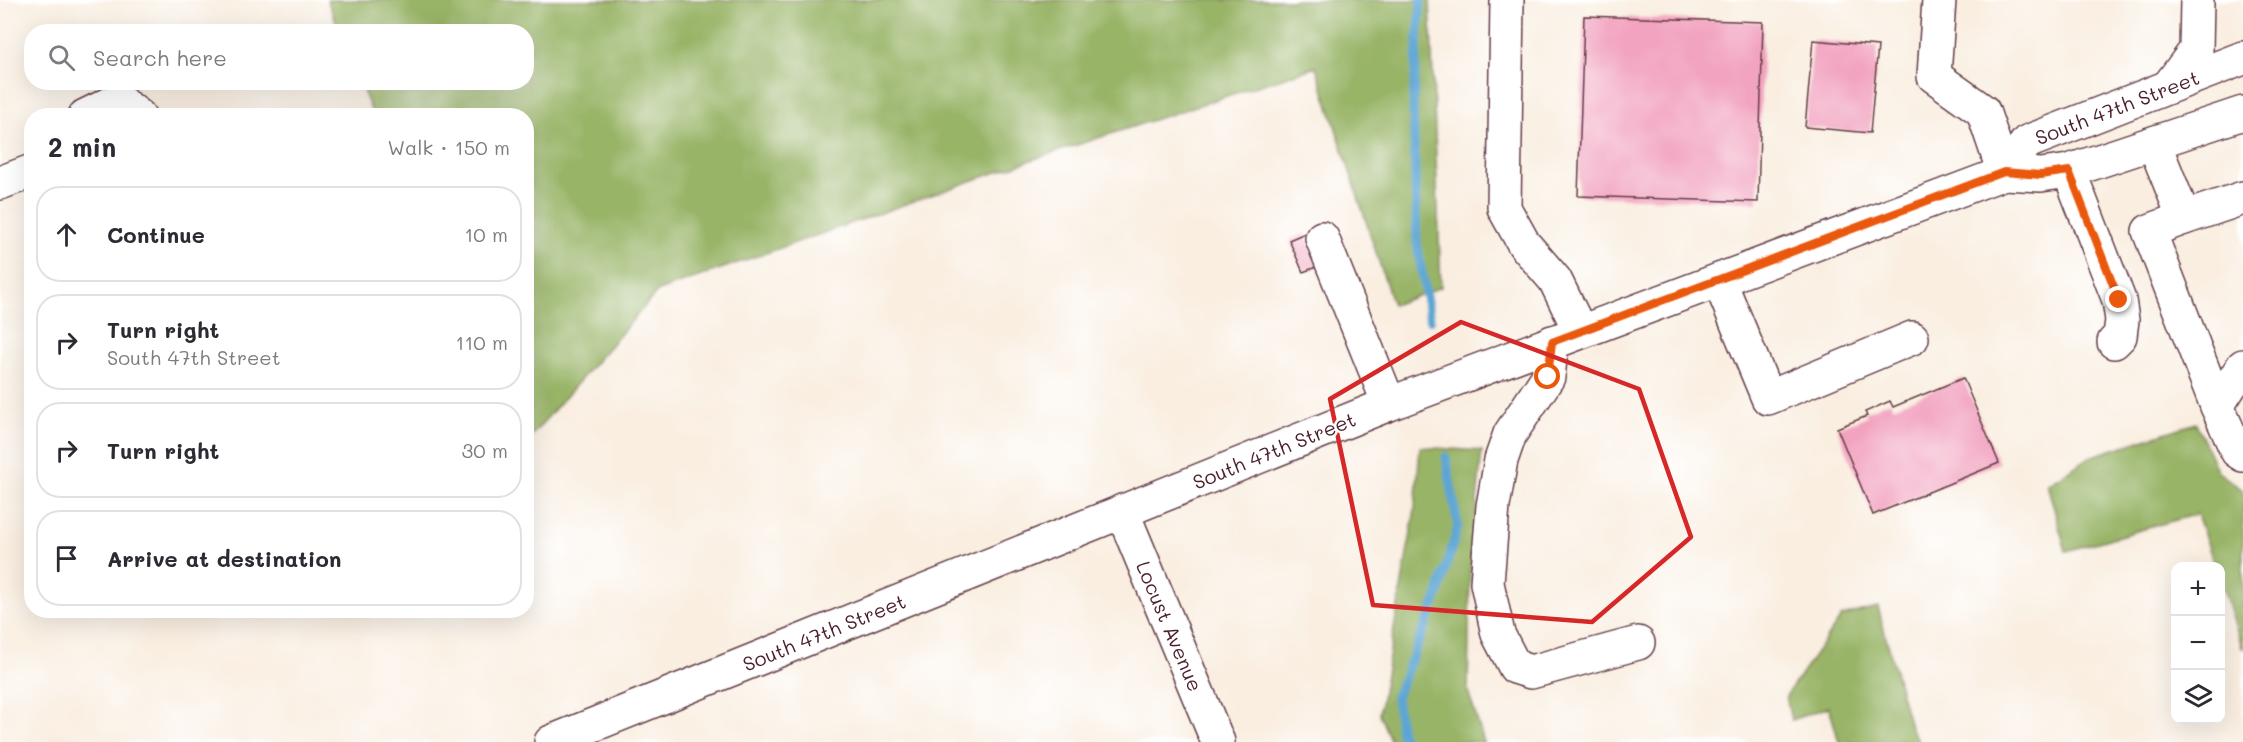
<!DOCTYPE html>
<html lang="en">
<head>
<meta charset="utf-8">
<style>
  body { margin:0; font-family:Mali,sans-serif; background:#f2f2f3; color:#2b2b33 }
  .controls { position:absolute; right:18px; bottom:18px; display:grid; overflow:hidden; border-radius:12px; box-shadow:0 6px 24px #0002 }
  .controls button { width:54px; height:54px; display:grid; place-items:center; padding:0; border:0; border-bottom:2px solid #e1e1e2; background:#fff; color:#2b2b33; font:30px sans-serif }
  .stop { position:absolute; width:18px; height:18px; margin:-14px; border:4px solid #ea580c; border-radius:50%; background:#fff }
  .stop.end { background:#ea580c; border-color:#fff; box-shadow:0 2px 6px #0008 }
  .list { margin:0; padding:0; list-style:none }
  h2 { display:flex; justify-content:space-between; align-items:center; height:78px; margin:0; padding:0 24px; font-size:26px }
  h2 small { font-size:20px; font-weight:400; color:#7c7c81 }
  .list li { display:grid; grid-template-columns:39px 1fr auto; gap:18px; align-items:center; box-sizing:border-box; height:96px; margin:0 12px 12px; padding:0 12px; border:2px solid #e1e1e2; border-radius:24px }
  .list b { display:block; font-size:22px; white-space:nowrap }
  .list p { margin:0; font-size:20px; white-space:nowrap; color:#7c7c81 }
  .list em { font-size:20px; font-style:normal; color:#7c7c81 }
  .icon { flex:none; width:33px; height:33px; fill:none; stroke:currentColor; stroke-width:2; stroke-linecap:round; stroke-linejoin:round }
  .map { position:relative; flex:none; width:2243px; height:742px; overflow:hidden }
  .search { position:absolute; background:#fff; box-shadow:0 6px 24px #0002; left:24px; top:24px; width:510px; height:66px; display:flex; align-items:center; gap:15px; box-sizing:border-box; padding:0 21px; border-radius:24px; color:#7c7c81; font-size:22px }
  .panel { position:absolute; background:#fff; box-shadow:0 6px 24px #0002; left:24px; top:108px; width:510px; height:510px; border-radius:24px }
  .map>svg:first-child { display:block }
  .forest { fill:#98b466; stroke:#716a48; stroke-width:1.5 }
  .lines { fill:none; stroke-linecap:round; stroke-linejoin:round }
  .stream { stroke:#5da6d4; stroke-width:9 }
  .building { fill:#f2a3bf }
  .minor-casing { stroke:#643e46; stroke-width:36 }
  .major-casing { stroke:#643e46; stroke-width:36 }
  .minor { stroke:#fff; stroke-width:33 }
  .major { stroke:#fff; stroke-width:33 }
  .route { stroke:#ea580c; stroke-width:8 }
  .marked { fill:none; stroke:#d62828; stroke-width:4.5; stroke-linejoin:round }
  .labels { text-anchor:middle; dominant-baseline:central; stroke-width:5; stroke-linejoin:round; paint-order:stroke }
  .street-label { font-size:20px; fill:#4a1f2b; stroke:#fff }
</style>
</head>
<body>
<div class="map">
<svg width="2243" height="742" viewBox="0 0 2243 742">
  <rect width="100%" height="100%" fill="#fff"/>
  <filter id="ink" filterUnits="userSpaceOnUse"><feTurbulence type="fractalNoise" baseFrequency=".0167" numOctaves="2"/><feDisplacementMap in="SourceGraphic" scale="12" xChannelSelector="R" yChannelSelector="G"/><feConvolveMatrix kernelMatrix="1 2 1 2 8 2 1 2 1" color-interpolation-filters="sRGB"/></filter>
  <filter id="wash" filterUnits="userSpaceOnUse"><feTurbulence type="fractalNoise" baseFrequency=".008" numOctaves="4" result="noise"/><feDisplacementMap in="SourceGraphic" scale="24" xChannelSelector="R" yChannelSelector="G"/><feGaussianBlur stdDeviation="1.35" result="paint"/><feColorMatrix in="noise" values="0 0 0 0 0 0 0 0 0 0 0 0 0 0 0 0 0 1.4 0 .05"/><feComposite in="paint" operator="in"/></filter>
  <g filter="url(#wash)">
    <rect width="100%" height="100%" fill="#f9eee0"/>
    <g class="forest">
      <path d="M327 0H1430L1441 287 1393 305 1316 67 1034 159 658 291 527 441 526 116 373 115 360 83 526 82V32L340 31Z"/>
      <path d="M2196 423 2218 472 2243 490V650L2221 582 2220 566H2215L2197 514 2066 551 2047 484 2092 456Z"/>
      <path d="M1420 447 1482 451 1470 573 1468 691 1484 742H1391L1379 714 1415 509Z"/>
      <path d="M1878 607 1910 727 1920 742H1839L1829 707 1791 720 1786 696 1842 616Z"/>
    </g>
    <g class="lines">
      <g class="stream">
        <path d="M1421 0 1413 101 1417 244 1430 320"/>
        <path d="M1406 742 1401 734 1396 697 1438 595 1458 526 1446 457"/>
      </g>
    </g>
    <g id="blocks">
      <g class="building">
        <path d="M1584 16 1763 22 1758 202 1578 196Z"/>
        <path d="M1813 40 1878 46 1870 133 1805 127Z"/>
        <path d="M1305 233 1319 266 1303 272 1289 240Z"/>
        <path d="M1963 378 1999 463 1873 515 1837 428 1867 416 1865 412 1890 401 1893 407Z"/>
      </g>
    </g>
  </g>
  <g filter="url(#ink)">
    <use href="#blocks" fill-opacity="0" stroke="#643e46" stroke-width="1.5"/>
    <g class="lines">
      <g class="minor-casing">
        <g id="minor">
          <path d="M1507 0 1504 208 1524 244 1555 280 1580 331"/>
          <path d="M1939 0 1934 76 1983 111 2004 173"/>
          <path d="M85 116 118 100 139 116"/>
          <path d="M2154 143 2184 218 2243 198"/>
          <path d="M2069 171 2119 300 2122 320 2120 336 2114 342"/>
          <path d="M0 183 32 171"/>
          <path d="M2184 218 2149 231 2217 406 2243 366"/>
          <path d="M1322 238 1389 404"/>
          <path d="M1719 280 1768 398 1912 338"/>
          <path d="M1552 342 1548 377 1510 434 1501 460 1493 506 1487 583 1498 634 1515 667 1531 672 1638 643"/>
          <path d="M2217 406 2237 451 2243 455"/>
          <path d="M1122 511 1218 742"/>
        </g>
      </g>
      <g class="major-casing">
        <g id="major">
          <path d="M2168 87 2196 50 2197 0"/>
          <path d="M2004 173 2027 142 2243 58"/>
          <path d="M551 742 1389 404 2004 173 2041 175 2069 171 2243 113"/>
        </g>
      </g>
      <use href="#minor" class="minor"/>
      <use href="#major" class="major"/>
    </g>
  </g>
  <g class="lines" filter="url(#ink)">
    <path class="route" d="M1548 377 1552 342 2004 172 2041 175 2069 171 2119 300"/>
  </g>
  <path class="marked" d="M1461 322 1639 389 1691 537 1592 622 1373 605 1330 399Z"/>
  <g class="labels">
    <g class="street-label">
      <text transform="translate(2117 107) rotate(-21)">South 47th Street</text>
      <text transform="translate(1274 450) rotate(-22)">South 47th Street</text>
      <text transform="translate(1170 626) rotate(67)">Locust Avenue</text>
      <text transform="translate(824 632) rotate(-22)">South 47th Street</text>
    </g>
  </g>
</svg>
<div class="controls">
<button>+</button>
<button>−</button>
<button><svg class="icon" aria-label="layers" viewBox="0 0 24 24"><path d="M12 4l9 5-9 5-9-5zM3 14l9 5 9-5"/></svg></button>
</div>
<div class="stop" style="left:1548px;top:377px"></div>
<div class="stop end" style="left:2119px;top:300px"></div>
<div class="search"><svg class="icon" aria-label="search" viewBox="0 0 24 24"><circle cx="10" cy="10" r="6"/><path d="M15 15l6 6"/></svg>Search here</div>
<section class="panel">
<h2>2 min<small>Walk · 150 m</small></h2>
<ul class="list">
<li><svg class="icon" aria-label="ahead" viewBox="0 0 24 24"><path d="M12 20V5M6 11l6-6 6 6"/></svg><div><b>Continue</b></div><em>10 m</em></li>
<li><svg class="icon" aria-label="right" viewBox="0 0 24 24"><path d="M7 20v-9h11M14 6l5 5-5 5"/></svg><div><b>Turn right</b><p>South 47th Street</p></div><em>110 m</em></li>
<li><svg class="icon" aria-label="right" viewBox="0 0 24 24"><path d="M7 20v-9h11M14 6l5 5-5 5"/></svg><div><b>Turn right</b></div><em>30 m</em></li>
<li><svg class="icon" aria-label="arrive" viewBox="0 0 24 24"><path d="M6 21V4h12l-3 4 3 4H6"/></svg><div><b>Arrive at destination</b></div></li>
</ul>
</section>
</div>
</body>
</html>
